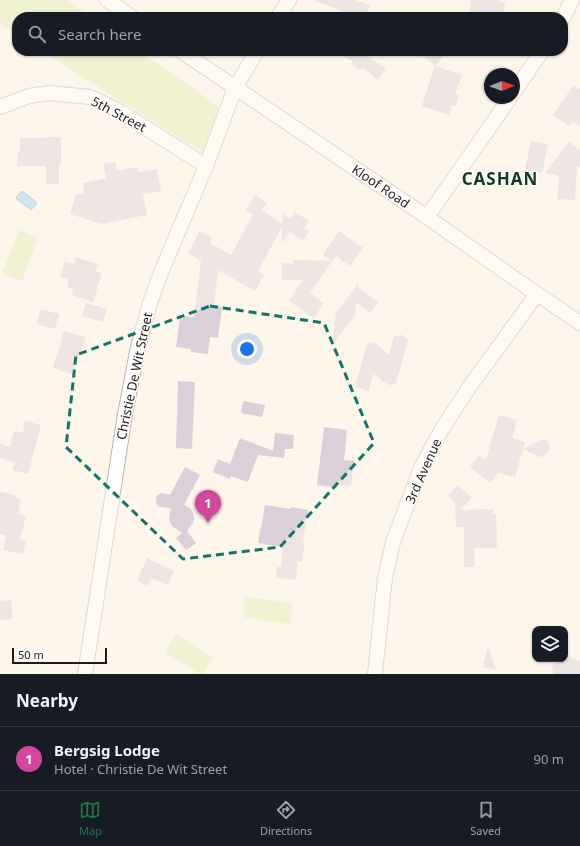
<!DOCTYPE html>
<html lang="en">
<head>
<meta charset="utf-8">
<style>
  body { margin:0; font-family:"Noto Sans",sans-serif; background:#242831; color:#f1f3f6 }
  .controls { position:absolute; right:12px; bottom:12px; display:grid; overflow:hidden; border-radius:8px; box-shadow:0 1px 3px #0004 }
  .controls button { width:36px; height:36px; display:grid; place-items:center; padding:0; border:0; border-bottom:1px solid #363941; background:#171b24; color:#f1f3f6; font:20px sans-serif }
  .compass { position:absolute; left:484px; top:68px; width:36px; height:36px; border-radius:50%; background:#171b24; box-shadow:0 1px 3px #0004; rotate:89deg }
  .scale { position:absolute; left:12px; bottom:10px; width:95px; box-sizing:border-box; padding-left:4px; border:2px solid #1e1a17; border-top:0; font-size:11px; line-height:14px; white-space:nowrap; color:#1e1a17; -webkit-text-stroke:3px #fff; paint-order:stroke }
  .you { position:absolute; left:247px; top:349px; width:14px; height:14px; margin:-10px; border:3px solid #fff; border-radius:50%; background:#1a73e8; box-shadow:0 0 0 6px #1a73e833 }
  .badge { display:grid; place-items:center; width:26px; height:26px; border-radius:50%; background:#1e7548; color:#fff; font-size:13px; font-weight:700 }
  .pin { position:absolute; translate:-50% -33px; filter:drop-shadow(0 1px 2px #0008) }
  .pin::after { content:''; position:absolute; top:21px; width:14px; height:12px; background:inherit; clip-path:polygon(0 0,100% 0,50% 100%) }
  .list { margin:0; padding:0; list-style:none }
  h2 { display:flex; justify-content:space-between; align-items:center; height:52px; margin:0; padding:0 16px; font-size:17px }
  h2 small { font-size:13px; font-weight:400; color:#9ea1a6 }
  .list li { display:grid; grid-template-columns:26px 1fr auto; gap:12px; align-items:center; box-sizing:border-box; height:64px; padding:0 16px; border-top:1px solid #363941 }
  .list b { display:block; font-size:15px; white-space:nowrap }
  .list p { margin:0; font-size:13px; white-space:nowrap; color:#9ea1a6 }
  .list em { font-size:13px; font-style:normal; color:#9ea1a6 }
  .icon { flex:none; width:22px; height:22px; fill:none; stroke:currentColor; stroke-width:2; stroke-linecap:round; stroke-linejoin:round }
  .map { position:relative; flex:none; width:580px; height:674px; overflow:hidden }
  .search { position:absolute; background:#171b24; box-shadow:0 1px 3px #0004; left:12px; right:12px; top:12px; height:44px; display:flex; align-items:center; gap:10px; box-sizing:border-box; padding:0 14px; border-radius:16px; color:#9ea1a6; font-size:15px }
  .sheet { height:116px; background:#171b24 }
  nav { display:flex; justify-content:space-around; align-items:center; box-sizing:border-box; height:56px; border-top:1px solid #363941; background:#171b24; font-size:11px; color:#9ea1a6 }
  nav a { display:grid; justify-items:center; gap:2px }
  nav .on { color:#1e7548 }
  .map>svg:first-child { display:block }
  .green { fill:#e1edb2 }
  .water { fill:#93d7f6; stroke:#709eb3 }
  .building { fill:#dbd0d9 }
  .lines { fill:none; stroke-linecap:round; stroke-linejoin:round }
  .minor-casing { stroke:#beb5ac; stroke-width:16 }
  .minor { stroke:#fff; stroke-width:14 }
  .marked { fill:none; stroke:#0f766e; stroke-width:3; stroke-dasharray:8 5; stroke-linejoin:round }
  .labels { text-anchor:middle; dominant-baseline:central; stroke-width:3; stroke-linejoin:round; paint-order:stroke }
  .street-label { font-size:13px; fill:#1e1a17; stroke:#fff }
  .district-label { font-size:17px; font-weight:bold; letter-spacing:1px; fill:#113923; stroke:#fff }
</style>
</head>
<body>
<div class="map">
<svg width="580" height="674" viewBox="0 0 580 674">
  <rect width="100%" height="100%" fill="#fef5eb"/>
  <g class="green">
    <path d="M0 0H68L92 17H17V35L0 24Z"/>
    <path d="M42 51H140L219 107 203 153Z"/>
    <path d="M19 230 38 237 22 281 2 274Z"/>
    <path d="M245 597 293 603 290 624 243 617Z"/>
    <path d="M176 634 213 657 202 674H200L165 652Z"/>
  </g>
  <path class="water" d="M22 191 37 203 31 210 16 198Z"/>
  <g class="building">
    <path d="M315 0H355L370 5 366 17H341L343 11 315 1Z"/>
    <path d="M471 0H499V2L505 3 503 17H478L479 15 469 14Z"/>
    <path d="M337 51H360L386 69 378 80 362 67 360 70 351 64 353 62Z"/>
    <path d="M415 51H446L436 66Z"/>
    <path d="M435 66 462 75 455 94 459 95 456 106 452 105 449 115 422 106Z"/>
    <path d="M573 86 580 90V126L573 121 569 126 553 115Z"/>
    <path d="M46 137H61V164H59V184H46V166H17L18 151H20V138H46Z"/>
    <path d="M531 141 548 144 542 173 525 170Z"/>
    <path d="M569 142 580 150V167L577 165 575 200 557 199 559 176 545 173Z"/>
    <path d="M115 162 117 171 138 167 139 172 157 169 161 191 143 194 147 215 101 224 70 214 76 194 84 193 83 183 106 178 103 164Z"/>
    <path d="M255 195 267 203 262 210 282 224 283 214 290 219 295 212 309 221 304 228 309 231 303 241 290 232 282 243V227L258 271 264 275 255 291 218 270 214 305 222 306 218 338 210 337 208 354 191 352V349L176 347 180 316 194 317 201 261 188 253 200 231 212 238 210 243 231 255 253 215 246 210Z"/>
    <path d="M339 231 363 248 350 266 336 256 332 261 323 255Z"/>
    <path d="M76 257 98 264 95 271 102 273 93 302 72 295 73 289 67 287 69 280 60 277 65 261 74 264Z"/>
    <path d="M293 260 332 261 310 293 324 303 314 318 289 301 303 280H282V263L293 264Z"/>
    <path d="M358 283V287L378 302 370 313 356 302 355 315 332 346 336 313Z"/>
    <path d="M86 303 107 309 103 322 82 316Z"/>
    <path d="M41 309 59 314 55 329 36 324Z"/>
    <path d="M64 331 86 337 81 353H79L72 374 53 368Z"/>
    <path d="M402 335 408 340 396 384 389 385 373 374 369 391 355 387 367 344 374 342 389 355 394 336Z"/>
    <path d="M178 381 195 382 192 449 176 448Z"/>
    <path d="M243 401 265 405 262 417 241 413Z"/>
    <path d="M499 415 517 420 512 438 525 442 515 477 498 473 490 483 470 467 479 455 486 460Z"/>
    <path d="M25 421 41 425 28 474 13 470 15 462 0 458V444L10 447 14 431 23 433Z"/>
    <path d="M324 427 347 430 344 460 354 461 351 486 338 485V488L317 485Z"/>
    <path d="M275 433 294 435 293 449H285L284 458 258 455 248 482 231 476 230 479 213 472 218 459 230 464 240 438 273 451Z"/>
    <path d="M545 439 548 442 550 445V450L547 453 543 456 538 457 523 449 541 440Z"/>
    <path d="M185 467 200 475 184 505 190 508 193 513 194 518 193 523 187 531 196 543 186 550 176 538 182 533 172 526 170 522 169 517 171 508 160 507 157 505 156 501V497L159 494 162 493 170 495Z"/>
    <path d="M457 485 472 497 461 510 493 509V514H496L497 548H476L474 549 475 567H464V527H456L455 502 448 496Z"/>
    <path d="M0 492 16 495 15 498 21 499 18 514 26 516 20 539 26 541 23 554 3 550 6 536 0 534Z"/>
    <path d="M265 505 291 509V507L308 510 303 541H305L302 562 298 561 296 580 276 577 277 567H281L283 547 258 543 260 529H261Z"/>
    <path d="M147 558 174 571 168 585 151 578 148 586 137 581Z"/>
    <path d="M11 600 13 619 0 620V601Z"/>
    <path d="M488 646 496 670 483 667Z"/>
    <path d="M565 655 580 661V674H554L551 665 565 660Z"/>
  </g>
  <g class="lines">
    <g class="minor-casing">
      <g id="minor">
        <path d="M107 0 132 17"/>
        <path d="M278 17 289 0"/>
        <path d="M563 18 572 0"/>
        <path d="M181 51 427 217 537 294 580 323"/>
        <path d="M514 92 542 51"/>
        <path d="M0 107 29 96 49 93 90 97 101 102 121 112 206 166"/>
        <path d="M427 217 510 98"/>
        <path d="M85 674 125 414 138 347 150 303 162 270 206 166 235 88 257 51"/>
        <path d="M375 674 385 578 393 542 421 468 442 429 470 386 537 294"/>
      </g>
    </g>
    <use href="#minor" class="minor"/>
  </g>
  <path d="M0 0H580V674H0ZM210 306 324 323 374 443 280 547 183 559 66 447 76 355Z" fill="#fef5eb" fill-opacity=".55" fill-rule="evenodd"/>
  <path class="marked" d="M210 306 324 323 374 443 280 547 183 559 66 447 76 355Z"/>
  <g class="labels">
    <g class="street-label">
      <text transform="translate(119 114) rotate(28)">5th Street</text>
      <text transform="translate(381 186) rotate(34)">Kloof Road</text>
      <text transform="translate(134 376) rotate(-78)">Christie De Wit Street</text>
      <text transform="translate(423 471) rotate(-66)">3rd Avenue</text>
    </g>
    <g class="district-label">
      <text x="500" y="178">CASHAN</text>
    </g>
  </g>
</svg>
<div class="controls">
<button><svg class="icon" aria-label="layers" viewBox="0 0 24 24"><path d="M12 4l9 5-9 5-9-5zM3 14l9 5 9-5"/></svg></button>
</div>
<svg class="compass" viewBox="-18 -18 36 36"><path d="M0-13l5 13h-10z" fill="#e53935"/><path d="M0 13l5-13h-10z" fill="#9ea1a6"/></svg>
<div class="scale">50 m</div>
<div class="you"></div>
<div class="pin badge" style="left:208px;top:523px;background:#d1479c">1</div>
<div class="search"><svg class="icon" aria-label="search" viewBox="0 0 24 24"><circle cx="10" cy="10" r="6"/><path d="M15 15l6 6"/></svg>Search here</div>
</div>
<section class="sheet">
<h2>Nearby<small></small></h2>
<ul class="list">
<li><span class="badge" style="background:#d1479c">1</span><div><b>Bergsig Lodge</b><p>Hotel · Christie De Wit Street</p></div><em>90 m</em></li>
</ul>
</section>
<nav>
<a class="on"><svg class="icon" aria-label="map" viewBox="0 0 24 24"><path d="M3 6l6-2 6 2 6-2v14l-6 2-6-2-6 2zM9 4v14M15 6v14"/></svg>Map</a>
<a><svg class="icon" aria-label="directions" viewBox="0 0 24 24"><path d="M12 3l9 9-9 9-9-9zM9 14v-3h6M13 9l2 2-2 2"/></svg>Directions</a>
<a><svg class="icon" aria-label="saved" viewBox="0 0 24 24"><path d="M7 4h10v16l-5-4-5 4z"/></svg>Saved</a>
</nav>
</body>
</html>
